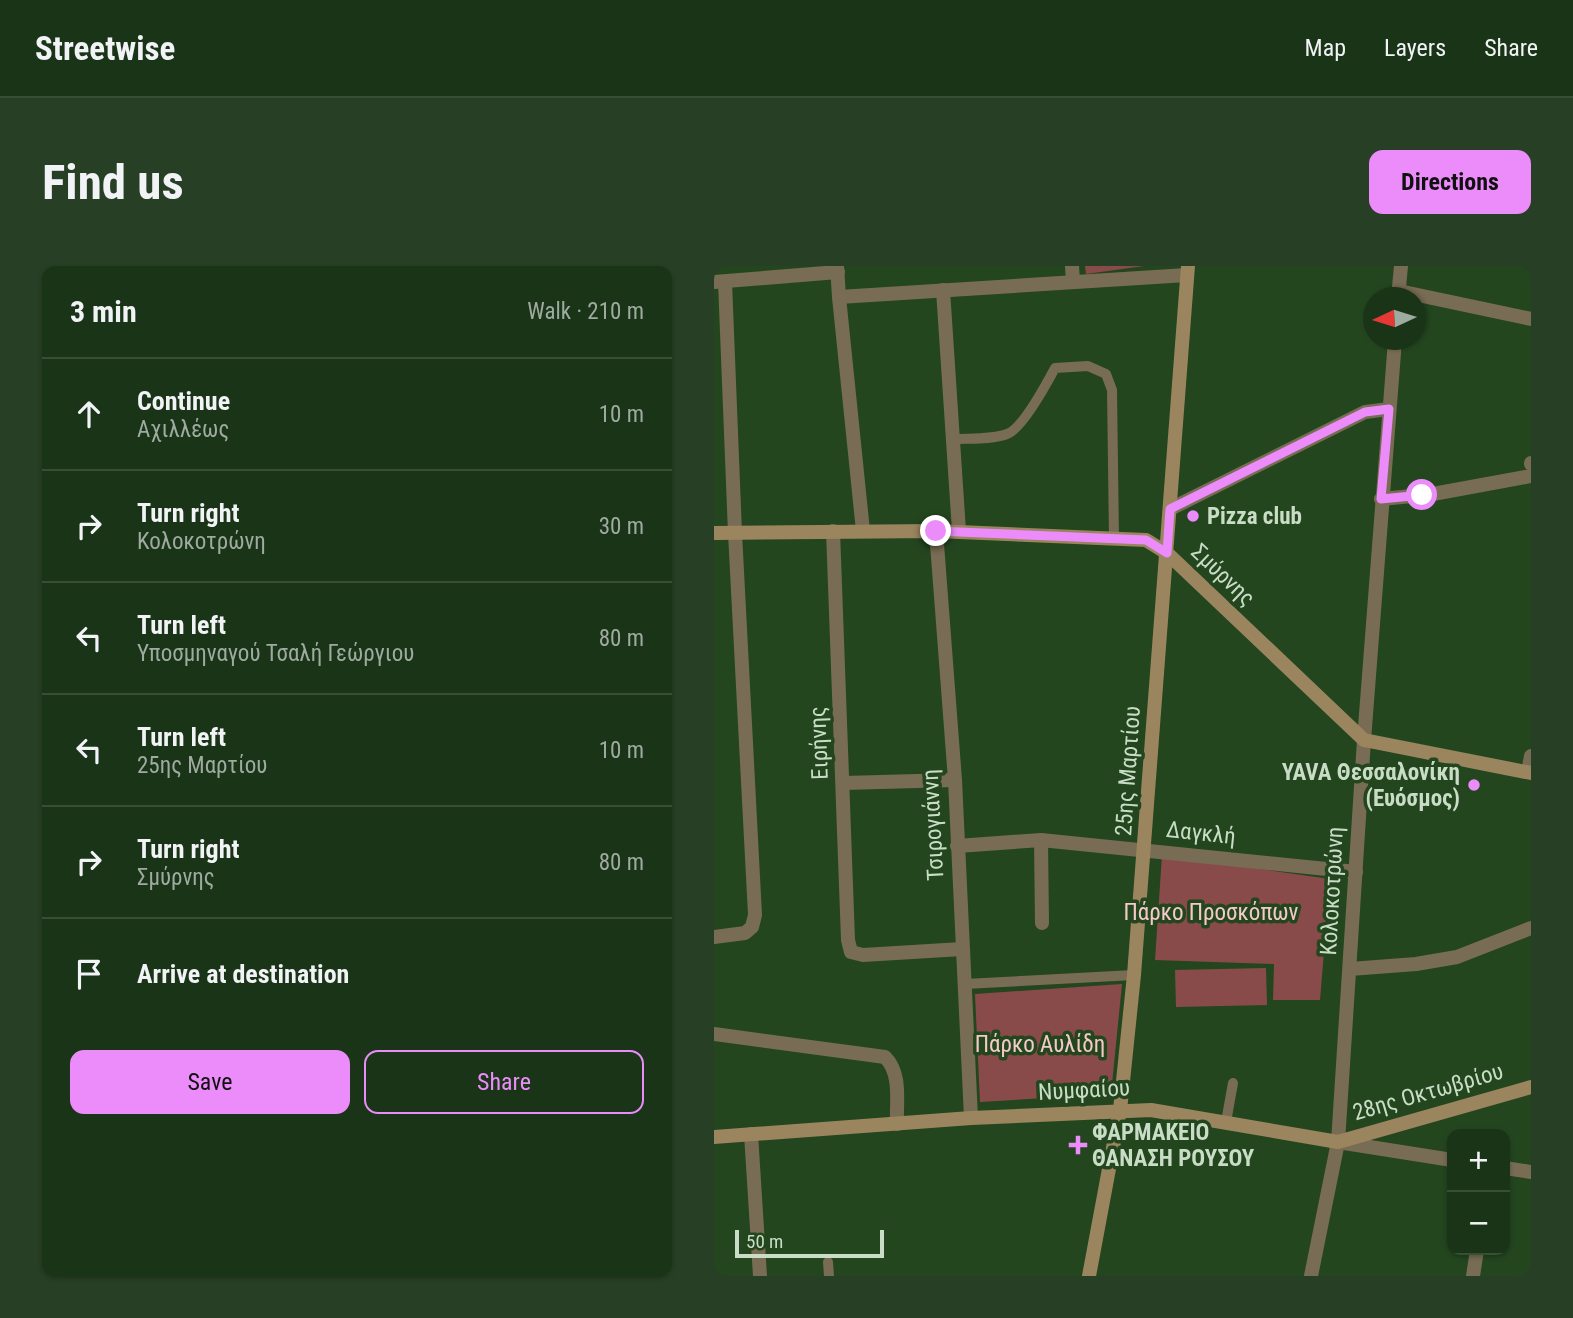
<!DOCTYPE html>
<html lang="en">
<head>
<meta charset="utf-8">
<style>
  body { margin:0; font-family:"Roboto Condensed",sans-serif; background:#273f24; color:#f1f3f6 }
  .controls { position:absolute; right:21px; bottom:21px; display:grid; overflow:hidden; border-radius:14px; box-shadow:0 2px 5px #0004 }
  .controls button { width:63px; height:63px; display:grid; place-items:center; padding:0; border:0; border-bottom:2px solid #384f36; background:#1a3417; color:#f1f3f6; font:35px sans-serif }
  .compass { position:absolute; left:649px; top:21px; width:63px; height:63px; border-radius:50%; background:#1a3417; box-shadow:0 2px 5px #0004; rotate:266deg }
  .scale { position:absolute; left:21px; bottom:18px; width:149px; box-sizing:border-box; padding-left:7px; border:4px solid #c9ddc6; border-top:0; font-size:19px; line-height:24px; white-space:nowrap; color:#c9ddc6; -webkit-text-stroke:5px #23461f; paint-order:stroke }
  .stop { position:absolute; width:21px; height:21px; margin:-16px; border:5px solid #ec8cfb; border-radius:50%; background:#fff }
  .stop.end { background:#ec8cfb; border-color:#fff; box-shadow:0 2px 7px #0008 }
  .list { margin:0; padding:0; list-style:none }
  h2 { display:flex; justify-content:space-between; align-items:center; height:91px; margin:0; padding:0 28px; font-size:30px }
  h2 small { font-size:23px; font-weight:400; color:#9faaa1 }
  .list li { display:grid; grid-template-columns:46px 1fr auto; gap:21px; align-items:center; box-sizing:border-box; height:112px; padding:0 28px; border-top:2px solid #384f36 }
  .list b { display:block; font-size:26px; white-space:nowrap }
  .list p { margin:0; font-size:23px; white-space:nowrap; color:#9faaa1 }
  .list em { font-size:23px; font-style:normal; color:#9faaa1 }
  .actions { display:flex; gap:14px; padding:21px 28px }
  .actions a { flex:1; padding:16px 0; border:2px solid #ec8cfb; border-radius:14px; text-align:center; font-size:24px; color:#ec8cfb }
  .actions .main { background:#ec8cfb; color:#111 }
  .icon { flex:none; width:38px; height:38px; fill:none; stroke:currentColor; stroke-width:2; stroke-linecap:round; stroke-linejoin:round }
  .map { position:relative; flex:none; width:817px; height:1010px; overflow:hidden; border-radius:14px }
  header { display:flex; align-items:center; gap:42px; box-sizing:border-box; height:98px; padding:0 35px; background:#1a3417; border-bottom:2px solid #384f36 }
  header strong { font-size:33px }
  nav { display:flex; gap:38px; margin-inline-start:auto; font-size:24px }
  .intro { display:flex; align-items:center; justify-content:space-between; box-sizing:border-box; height:168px; padding:0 42px }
  h1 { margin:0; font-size:49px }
  .button { padding:18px 32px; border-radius:14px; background:#ec8cfb; color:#111; font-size:24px; font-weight:700 }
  main { display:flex; gap:42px; padding:0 42px }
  aside { flex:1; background:#1a3417; border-radius:14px; box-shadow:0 2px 5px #0004 }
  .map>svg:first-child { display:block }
  .green { fill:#894b49 }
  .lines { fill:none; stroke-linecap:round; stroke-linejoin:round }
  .lane { stroke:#796c54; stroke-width:10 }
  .street { stroke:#796c54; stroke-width:14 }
  .secondary { stroke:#9b855f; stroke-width:14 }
  .route { stroke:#ec8cfb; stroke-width:9 }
  .poi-dot { fill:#ec8cfb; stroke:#23461f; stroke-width:2.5 }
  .labels { text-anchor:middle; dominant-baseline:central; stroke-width:7; stroke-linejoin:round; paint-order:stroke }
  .poi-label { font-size:23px; font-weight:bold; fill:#c9ddc6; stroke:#23461f; text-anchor:start }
  .street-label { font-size:23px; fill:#c9ddc6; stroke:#23461f }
  .park-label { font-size:23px; fill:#f3cac8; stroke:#23461f }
</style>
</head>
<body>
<header>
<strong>Streetwise</strong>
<nav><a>Map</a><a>Layers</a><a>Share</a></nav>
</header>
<div class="intro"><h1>Find us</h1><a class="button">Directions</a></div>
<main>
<aside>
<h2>3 min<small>Walk · 210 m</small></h2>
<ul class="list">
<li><svg class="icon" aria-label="ahead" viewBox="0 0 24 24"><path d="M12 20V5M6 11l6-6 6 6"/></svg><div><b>Continue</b><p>Αχιλλέως</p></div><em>10 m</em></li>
<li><svg class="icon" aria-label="right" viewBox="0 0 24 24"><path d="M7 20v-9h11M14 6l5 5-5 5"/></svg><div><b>Turn right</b><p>Κολοκοτρώνη</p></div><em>30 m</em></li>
<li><svg class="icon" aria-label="left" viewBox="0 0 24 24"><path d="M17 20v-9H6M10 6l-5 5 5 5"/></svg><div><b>Turn left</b><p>Υποσμηναγού Τσαλή Γεώργιου</p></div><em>80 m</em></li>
<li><svg class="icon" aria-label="left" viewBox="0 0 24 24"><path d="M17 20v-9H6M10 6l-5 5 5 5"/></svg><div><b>Turn left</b><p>25ης Μαρτίου</p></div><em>10 m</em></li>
<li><svg class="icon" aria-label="right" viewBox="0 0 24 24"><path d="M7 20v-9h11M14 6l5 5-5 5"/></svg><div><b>Turn right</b><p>Σμύρνης</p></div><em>80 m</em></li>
<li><svg class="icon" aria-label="arrive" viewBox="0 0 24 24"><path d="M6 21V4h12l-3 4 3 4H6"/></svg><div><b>Arrive at destination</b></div></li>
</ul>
<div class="actions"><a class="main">Save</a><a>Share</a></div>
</aside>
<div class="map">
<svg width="817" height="1010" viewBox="0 0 817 1010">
  <rect width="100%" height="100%" fill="#23461f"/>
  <g class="green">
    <path d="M371 0H430L372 8Z"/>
    <path d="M448 589 616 613 606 734H559L560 698 441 694Z"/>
    <path d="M552 702 553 739 462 741 461 704Z"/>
    <path d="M408 718 397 828 266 836 261 728Z"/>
  </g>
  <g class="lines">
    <g class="lane">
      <path d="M239 173C256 172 277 174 293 168 308 163 333 117 341 102L374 100 392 108 398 124 400 273"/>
      <path d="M251 718 420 709"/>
      <path d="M512 856 519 817"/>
      <path d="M114 996 115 1010"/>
    </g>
    <g class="street">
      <path d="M123 0 125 31 149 265"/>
      <path d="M358 0 359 16"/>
      <path d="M0 16 124 6"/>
      <path d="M229 24 245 265"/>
      <path d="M685 25 817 53"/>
      <path d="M125 31 473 9"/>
      <path d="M684 32 687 0"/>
      <path d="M817 197V198"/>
      <path d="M667 233 719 228 817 210"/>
      <path d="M456 243 651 146 675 143"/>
      <path d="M119 265 134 674 137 686 149 689 248 683"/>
      <path d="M222 265 241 514 257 852"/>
      <path d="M814 506 817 490"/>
      <path d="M129 517 241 514"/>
      <path d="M327 574 328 657"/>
      <path d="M243 580 327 574 642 606"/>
      <path d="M0 671 31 667 38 661 41 649 21 267 11 16"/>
      <path d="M636 703 702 698 743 691 817 662"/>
      <path d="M0 768 171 791C188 808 182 836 183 858"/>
      <path d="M37 868 46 1010"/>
      <path d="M624 876 738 894"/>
      <path d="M791 902 817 906"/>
      <path d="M597 1010 624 876 650 474 681 74"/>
      <path d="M759 1010 763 984"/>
    </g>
    <g class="secondary">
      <path d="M0 267 222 265 432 274 453 287 650 474 817 507"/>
      <path d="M0 871 257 852 437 844 624 876 817 821"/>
      <path d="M375 1010 406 844 420 709 474 0"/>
    </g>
  </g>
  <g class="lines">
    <path class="route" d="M222 265 432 274 453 287 456 243 651 146 675 143 667 233 708 229"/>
  </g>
  <g class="poi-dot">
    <circle cx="479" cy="250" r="7"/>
    <circle cx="760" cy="519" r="7"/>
    <path d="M360.5 868.5h7v7h7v7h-7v7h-7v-7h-7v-7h7z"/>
  </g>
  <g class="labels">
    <g class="poi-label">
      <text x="493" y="250">Pizza club</text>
      <text x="746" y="506" text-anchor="end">YAVA Θεσσαλονίκη<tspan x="746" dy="26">(Ευόσμος)</tspan></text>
      <text x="378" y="866">ΦΑΡΜΑΚΕΙΟ<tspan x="378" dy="26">ΘΑΝΑΣΗ ΡΟΥΣΟΥ</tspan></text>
    </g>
    <g class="street-label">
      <text transform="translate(509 309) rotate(44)">Σμύρνης</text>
      <text transform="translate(105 477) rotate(-92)">Ειρήνης</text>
      <text transform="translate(414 505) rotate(-86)">25ης Μαρτίου</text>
      <text transform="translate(219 559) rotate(-93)">Τσιρογιάννη</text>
      <text transform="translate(487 567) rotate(6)">Δαγκλή</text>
      <text transform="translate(618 625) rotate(-87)">Κολοκοτρώνη</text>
      <text transform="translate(370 824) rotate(-3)">Νυμφαίου</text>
      <text transform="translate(714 826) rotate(-16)">28ης Οκτωβρίου</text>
    </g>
    <g class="park-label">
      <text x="497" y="646">Πάρκο Προσκόπων</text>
      <text x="326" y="778">Πάρκο Αυλίδη</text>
    </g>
  </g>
</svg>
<div class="controls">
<button>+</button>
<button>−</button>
</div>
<svg class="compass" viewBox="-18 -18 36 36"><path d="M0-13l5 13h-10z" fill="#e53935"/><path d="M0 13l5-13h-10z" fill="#9faaa1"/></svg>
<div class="scale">50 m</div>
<div class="stop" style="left:708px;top:229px"></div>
<div class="stop end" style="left:222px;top:265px"></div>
</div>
</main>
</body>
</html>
